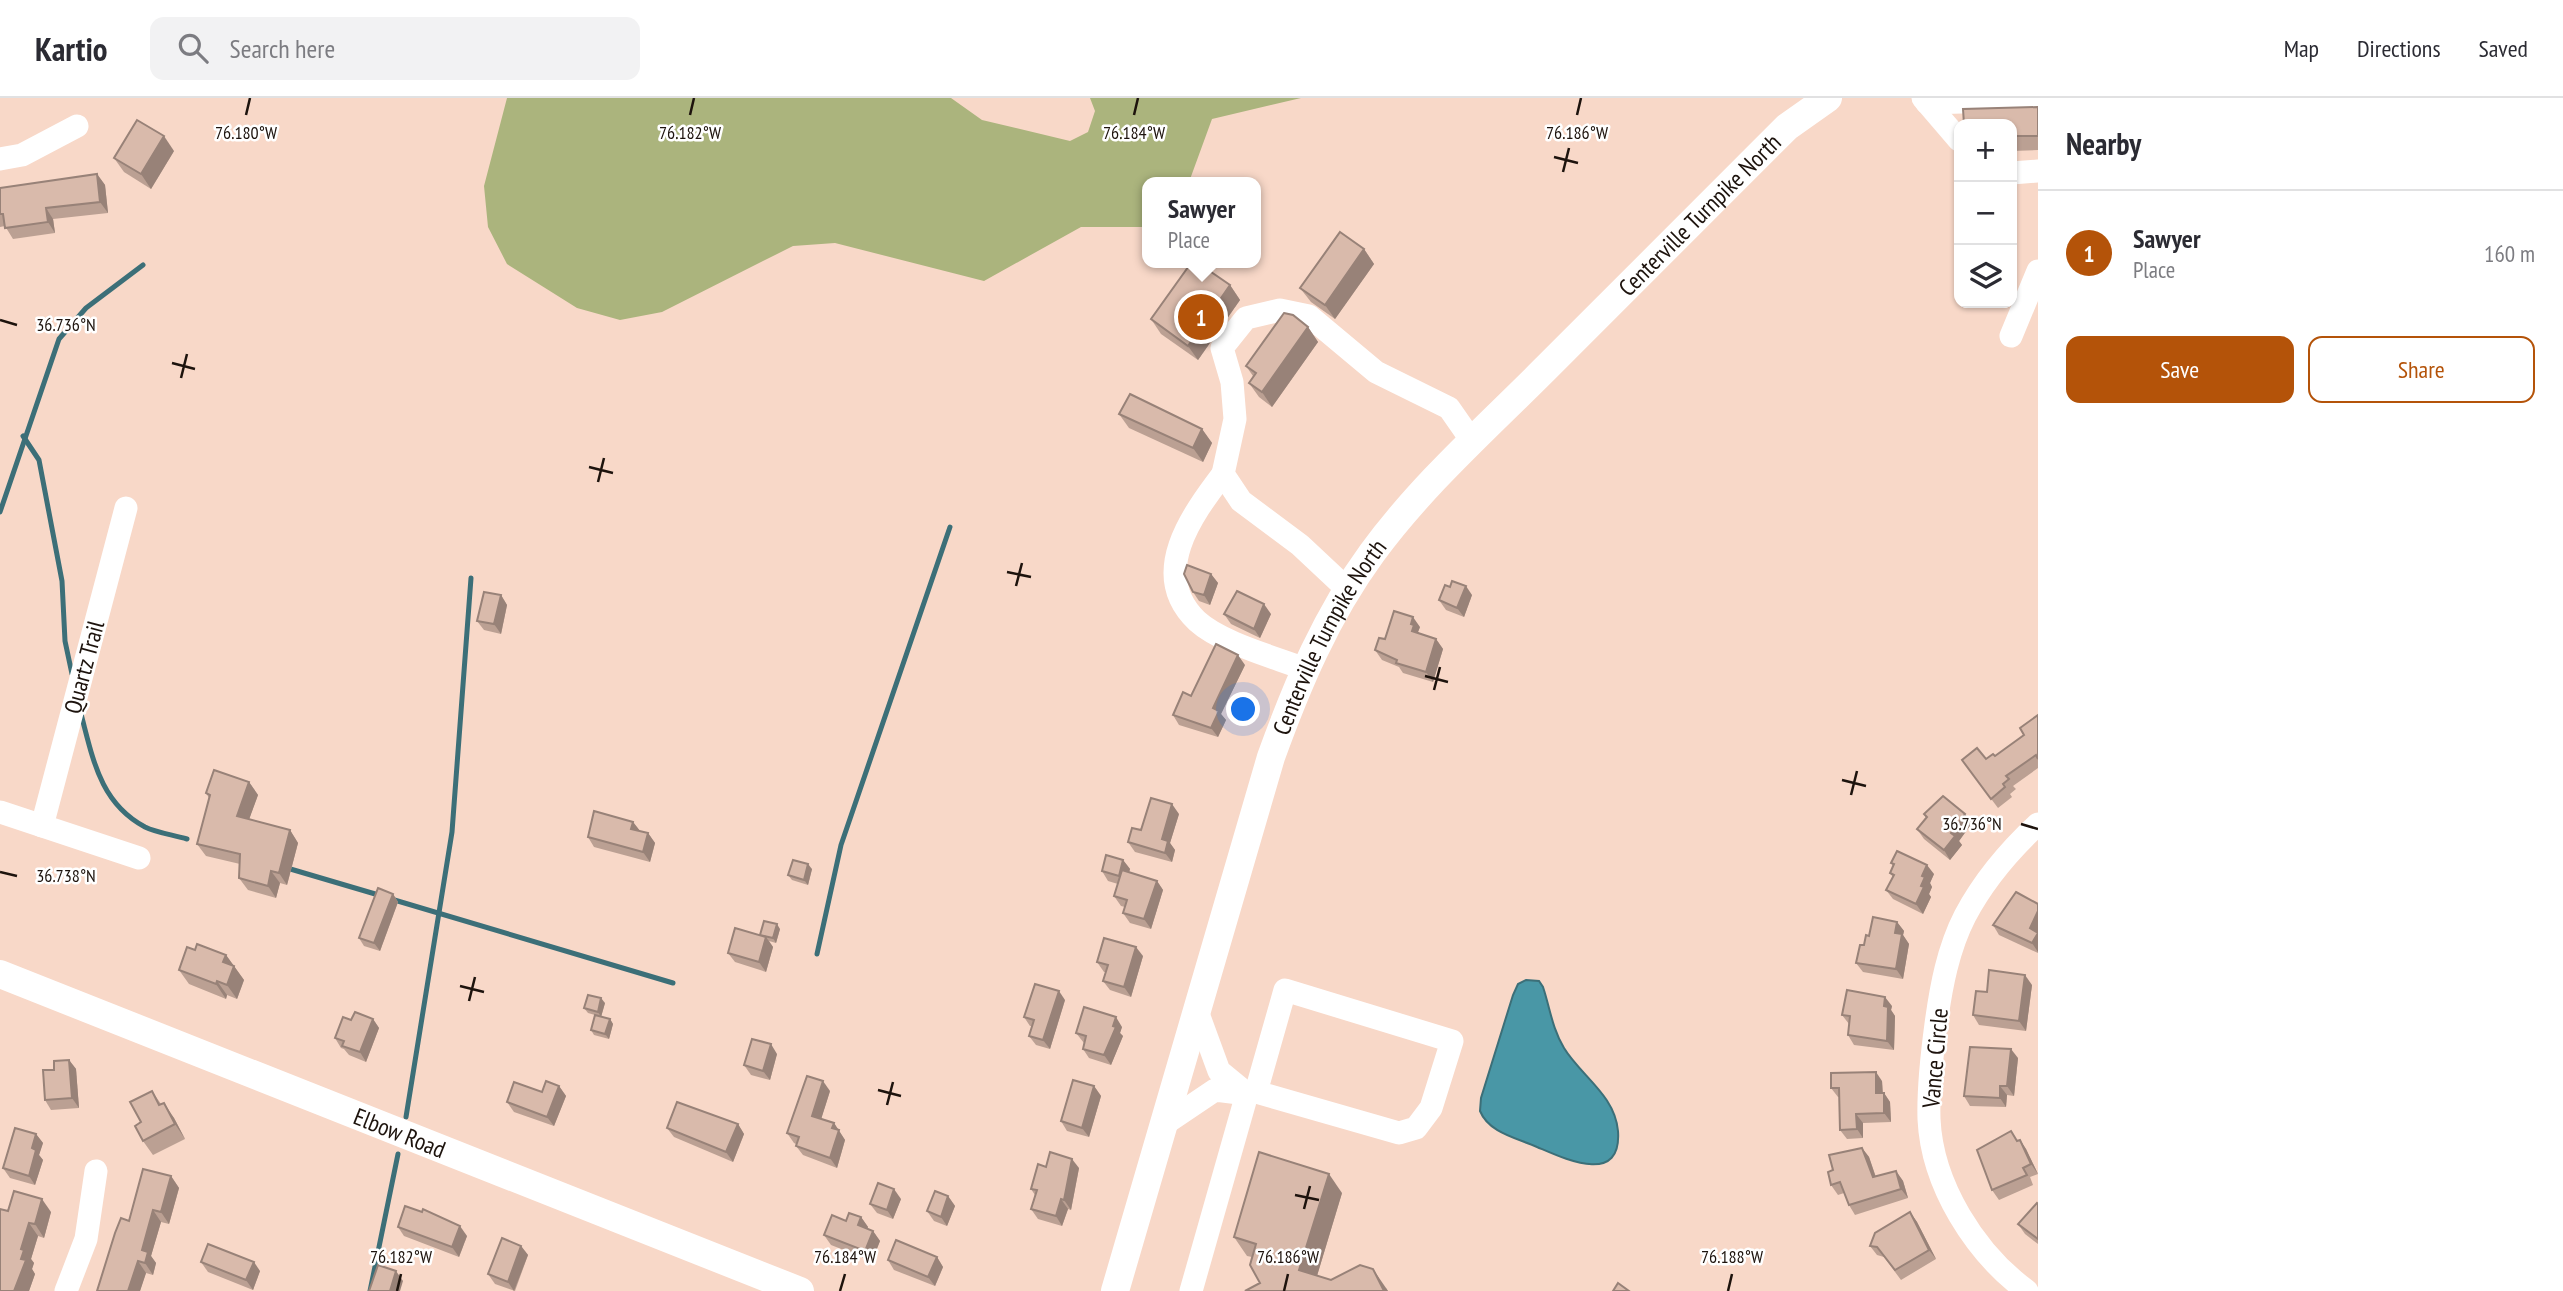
<!DOCTYPE html>
<html lang="en">
<head>
<meta charset="utf-8">
<style>
  body { margin:0; font-family:"PT Sans Narrow",sans-serif; background:#f2f2f3; color:#2b2b33 }
  .controls { position:absolute; right:21px; top:21px; display:grid; overflow:hidden; border-radius:14px; box-shadow:0 2px 5px #0004 }
  .controls button { width:63px; height:63px; display:grid; place-items:center; padding:0; border:0; border-bottom:2px solid #e1e1e2; background:#fff; color:#2b2b33; font:35px sans-serif }
  .you { position:absolute; left:1244px; top:612px; width:24px; height:24px; margin:-18px; border:5px solid #fff; border-radius:50%; background:#1a73e8; box-shadow:0 0 0 10px #1a73e833 }
  .badge { display:grid; place-items:center; width:46px; height:46px; border-radius:50%; background:#b45309; color:#fff; font-size:23px; font-weight:700 }
  .pin { position:absolute; translate:-50% -50%; border:4px solid #fff; box-shadow:0 2px 7px #0006 }
  .popup { position:absolute; left:1142px; top:79px; width:119px; height:91px; box-sizing:border-box; display:grid; place-content:center; border-radius:14px; background:#fff; filter:drop-shadow(0 2px 5px #0005); font-size:23px; white-space:nowrap; color:#7c7c81 }
  .popup b { font-size:26px; color:#2b2b33 }
  .popup::after { content:''; position:absolute; left:50%; top:100%; margin-left:-14px; border:14px solid transparent; border-top-color:#fff }
  .list { margin:0; padding:0; list-style:none }
  h2 { display:flex; justify-content:space-between; align-items:center; height:91px; margin:0; padding:0 28px; font-size:30px }
  h2 small { font-size:23px; font-weight:400; color:#7c7c81 }
  .list li { display:grid; grid-template-columns:46px 1fr auto; gap:21px; align-items:center; box-sizing:border-box; height:126px; padding:0 28px; border-top:2px solid #e1e1e2 }
  .list b { display:block; font-size:26px; white-space:nowrap }
  .list p { margin:0; font-size:23px; white-space:nowrap; color:#7c7c81 }
  .list em { font-size:23px; font-style:normal; color:#7c7c81 }
  .actions { display:flex; gap:14px; padding:21px 28px }
  .actions a { flex:1; padding:16px 0; border:2px solid #b45309; border-radius:14px; text-align:center; font-size:24px; color:#b45309 }
  .actions .main { background:#b45309; color:#fff }
  .icon { flex:none; width:38px; height:38px; fill:none; stroke:currentColor; stroke-width:2; stroke-linecap:round; stroke-linejoin:round }
  .map { position:relative; flex:none; width:2038px; height:1193px; overflow:hidden }
  header { display:flex; align-items:center; gap:42px; box-sizing:border-box; height:98px; padding:0 35px; background:#fff; border-bottom:2px solid #e1e1e2 }
  header strong { font-size:33px }
  nav { display:flex; gap:38px; margin-inline-start:auto; font-size:24px }
  .search { width:490px; height:63px; background:#f2f2f3; display:flex; align-items:center; gap:18px; box-sizing:border-box; padding:0 24px; border-radius:14px; color:#7c7c81; font-size:26px }
  main { display:flex }
  aside { flex:1; background:#fff }
  .map>svg:first-child { display:block }
  .green { fill:#abb47d }
  .water { fill:#4997a6; stroke:#3c6f78; stroke-width:2 }
  .lines { fill:none; stroke-linecap:round; stroke-linejoin:round }
  .stream { stroke:#3c6f78; stroke-width:5 }
  .minor { stroke:#fff; stroke-width:23 }
  .major { stroke:#fff; stroke-width:28 }
  .wall { fill:#bba093 }
  .shaded-wall { fill:#988278 }
  .building { fill:#d9baab; stroke:#988278; stroke-width:2 }
  .ticks { fill:none; stroke:#1d130d; stroke-width:2.5 }
  .labels { text-anchor:middle; dominant-baseline:central; stroke-width:5; stroke-linejoin:round; paint-order:stroke }
  .street-label { font-size:24px; fill:#1d130d; stroke:#fff }
  .ticks-label { font-size:18px; text-anchor:middle; fill:#1d130d; stroke:#fff; stroke-width:5; stroke-linejoin:round; paint-order:stroke }
</style>
</head>
<body>
<header>
<strong>Kartio</strong>
<div class="search"><svg class="icon" aria-label="search" viewBox="0 0 24 24"><circle cx="10" cy="10" r="6"/><path d="M15 15l6 6"/></svg>Search here</div>
<nav><a>Map</a><a>Directions</a><a>Saved</a></nav>
</header>
<main>
<div class="map">
<svg width="2038" height="1193" viewBox="0 0 2038 1193">
  <rect width="100%" height="100%" fill="#f8d8c8"/>
  <path class="green" d="M507 0H951L982 22 1070 43 1088 34 1095 13 1090 0H1301L1212 21 1189 84H1147V129H1081L984 183 835 145 793 148 662 214 620 222 577 210 507 166 488 129 484 88Z"/>
  <path class="water" d="M1526 882 1539 883 1543 889C1550 910 1552 930 1564 950 1581 978 1615 997 1618 1033 1622 1089 1563 1060 1537 1049 1517 1040 1489 1035 1480 1013L1481 1000 1513 897 1518 886Z"/>
  <g class="lines">
    <g class="stream">
      <path d="M23 338 39 362 62 483 65 543 72 576"/>
      <path d="M0 414 59 241 86 210 143 167"/>
      <path d="M81 616C93 661 100 705 145 729 157 735 174 737 187 741"/>
      <path d="M287 770 382 798"/>
      <path d="M391 801 673 885"/>
      <path d="M817 856 841 747 950 429"/>
      <path d="M406 1019 452 734 471 480"/>
      <path d="M370 1193 398 1056"/>
    </g>
    <g class="minor">
      <path d="M1923 0 1959 42"/>
      <path d="M1927 5 2038 2"/>
      <path d="M0 61 22 57 77 28"/>
      <path d="M2012 75 2038 73"/>
      <path d="M2011 238 2038 173"/>
      <path d="M1223 376C1192 417 1148 476 1197 523 1221 545 1274 559 1305 571"/>
      <path d="M1348 492 1300 447 1241 403 1223 376 1235 321 1232 284 1222 250 1246 220 1280 212 1309 218 1376 274 1449 310 1472 343"/>
      <path d="M0 714 139 760"/>
      <path d="M42 728 126 410"/>
      <path d="M1285 892 1452 943 1431 1010 1416 1030 1399 1035 1256 994Z"/>
      <path d="M1166 1025 1215 992 1247 996 1219 973 1197 913"/>
      <path d="M66 1193 86 1141 96 1073"/>
      <path d="M1191 1193 1247 996 1256 994"/>
      <path d="M2027 1193C1975 1155 1932 1087 1929 1021 1928 990 1932 956 1936 926 1941 889 1948 851 1965 818 1983 784 2010 752 2038 726"/>
    </g>
    <g class="major">
      <path id="s1" d="M0 876 800 1193"/>
      <path id="s2" d="M1115 1193 1271 659C1297 587 1326 518 1372 455 1421 388 1484 332 1543 273 1624 192 1705 110 1787 29L1828 0"/>
    </g>
  </g>
  <g class="wall">
    <path d="M2038 9V52L2012 53V26Z"/>
    <path d="M174 53 151 91 124 74 114 60Z"/>
    <path d="M97 76 105 87 108 115 53 121 55 135 13 141 5 128 0 129V90Z"/>
    <path d="M1364 151 1374 166 1335 221 1311 204 1300 190Z"/>
    <path d="M1230 187 1240 202 1198 262 1161 236 1151 221Z"/>
    <path d="M1308 229 1318 244 1272 309 1259 299 1249 285 1253 278 1246 268Z"/>
    <path d="M1119 316 1202 331 1212 345 1203 364 1129 330Z"/>
    <path d="M1211 476 1218 485 1210 507 1199 503 1193 494Z"/>
    <path d="M1450 489 1472 497 1464 519 1446 512 1439 502Z"/>
    <path d="M501 497 507 507 501 536 484 532 477 523Z"/>
    <path d="M1224 516H1271L1260 540 1231 526Z"/>
    <path d="M1420 529 1418 534 1419 535 1436 541 1443 551 1433 584 1403 575 1399 569 1382 562 1375 552 1385 541Z"/>
    <path d="M1245 567 1221 616 1226 622 1218 639 1179 627 1173 617 1191 598Z"/>
    <path d="M2038 617V670L2013 688 2016 691 2010 696 2012 699 1998 710 1962 662 1986 661 1995 658 2024 637Z"/>
    <path d="M249 684 258 697 249 721 290 732 298 745 287 787 280 785 276 800 248 792 239 780 240 766 206 758 197 746 209 700 206 695Z"/>
    <path d="M1179 716 1170 745 1175 752 1172 764 1135 754 1128 744 1141 732Z"/>
    <path d="M1924 716 1972 725 1959 743 1962 747 1950 762 1924 741 1917 731 1926 720Z"/>
    <path d="M633 724 640 733 648 735 655 745 650 764 594 749 588 739Z"/>
    <path d="M1123 762 1130 771 1129 774 1157 783 1163 792 1151 831 1130 825 1123 815 1125 809 1121 808 1114 798 1118 786 1108 783 1102 773Z"/>
    <path d="M1891 765 1934 776 1930 785 1932 789 1929 796 1931 799 1923 816 1893 801 1886 792 1893 779 1890 775 1893 768Z"/>
    <path d="M812 771 808 787 792 782 788 777Z"/>
    <path d="M393 796 398 804 380 853 364 848 359 840Z"/>
    <path d="M2038 806V855L1999 837 1993 827Z"/>
    <path d="M1897 824 1904 833 1903 837 1909 846 1903 881 1863 874 1856 865 1869 838Z"/>
    <path d="M780 831 776 845 769 843 773 849 766 874 735 864 728 855 760 837Z"/>
    <path d="M195 852 226 857 244 882 237 901 227 897 226 901 189 886 179 872Z"/>
    <path d="M1143 858 1131 899 1110 892 1103 883 1106 874H1104L1097 864Z"/>
    <path d="M2032 887 2026 933 1979 927 1973 917 1987 894Z"/>
    <path d="M1065 902 1050 951 1036 947 1029 938 1032 928H1030L1024 919Z"/>
    <path d="M605 905 601 919 610 921 613 926 609 941 594 937 591 932 595 917 588 915 584 910Z"/>
    <path d="M1892 908 1891 912 1895 918 1894 952 1854 947 1848 937 1849 926 1842 917Z"/>
    <path d="M373 921 379 930 366 964 349 957 344 951 341 950 335 940Z"/>
    <path d="M1122 929 1120 935 1123 938 1111 967 1089 960 1083 951 1084 945 1076 935Z"/>
    <path d="M777 956 770 982 751 977 744 967Z"/>
    <path d="M2018 960 2014 998 2007 997 2006 1009 1970 1008 1964 998Z"/>
    <path d="M69 962 76 971 79 1010 51 1012 45 1002 54 972Z"/>
    <path d="M1882 983 1883 995H1884L1890 1004 1891 1024 1863 1025V1040L1847 1041 1840 1032 1839 999H1838L1831 990Z"/>
    <path d="M559 988 566 998 554 1028 514 1014 507 1004 542 994Z"/>
    <path d="M1094 988 1101 998 1089 1039 1067 1033 1061 1023Z"/>
    <path d="M152 993 161 1006 174 1020 185 1041 153 1057 143 1043 141 1024Z"/>
    <path d="M830 993 821 1021 834 1025 845 1042 837 1070 803 1057 796 1048V1046L794 1045 787 1035Z"/>
    <path d="M738 1026 744 1036 733 1064 674 1039 667 1030Z"/>
    <path d="M36 1036 43 1045 39 1057 43 1062 35 1087 10 1080 3 1070Z"/>
    <path d="M2020 1042 2026 1051 2038 1076 2030 1079 2033 1087 1999 1102 1992 1092 2017 1043Z"/>
    <path d="M1862 1050 1869 1059 1876 1079 1896 1073 1903 1083 1908 1100 1855 1117 1849 1107 1844 1095 1838 1097 1831 1087 1833 1072Z"/>
    <path d="M1046 1069 1079 1070 1071 1112 1068 1111 1062 1128 1038 1121 1031 1111 1035 1097 1031 1091Z"/>
    <path d="M171 1078 179 1090 169 1126 161 1124 151 1158 156 1165 153 1177 146 1175 140 1193 129 1123Z"/>
    <path d="M1342 1095 1317 1178 1331 1182 1386 1190 1388 1193H1245L1260 1185 1252 1159 1247 1158 1234 1139Z"/>
    <path d="M948 1098 955 1108 947 1128 934 1123 927 1113Z"/>
    <path d="M901 1101 893 1121 877 1115 870 1106Z"/>
    <path d="M2038 1106V1146L2025 1136 2018 1126Z"/>
    <path d="M8 1113 51 1114 44 1140 38 1138 31 1161 34 1165 32 1171 35 1176 29 1193H0Z"/>
    <path d="M1910 1114 1917 1124 1936 1161 1901 1182 1884 1159 1877 1157 1870 1148Z"/>
    <path d="M861 1119 868 1129 867 1131 873 1133 880 1143 872 1163 831 1147 824 1137Z"/>
    <path d="M398 1129 467 1138 459 1159 404 1138Z"/>
    <path d="M521 1148 528 1157 515 1193 495 1186 488 1176Z"/>
    <path d="M937 1159 943 1169 935 1188 894 1172 888 1162Z"/>
    <path d="M201 1164 260 1173 253 1192 208 1174Z"/>
  </g>
  <g class="shaded-wall">
    <path d="M164 38 174 53 151 91 141 76Z"/>
    <path d="M97 76 105 87 108 115 100 104Z"/>
    <path d="M46 110 53 121 55 135 48 124Z"/>
    <path d="M1364 151 1374 166 1335 221 1325 207Z"/>
    <path d="M1230 187 1240 202 1198 262 1188 248Z"/>
    <path d="M1308 229 1318 244 1272 309 1262 294Z"/>
    <path d="M1202 331 1212 345 1203 364 1193 350Z"/>
    <path d="M1211 476 1218 485 1210 507 1204 497Z"/>
    <path d="M1466 488 1472 497 1464 519 1457 510Z"/>
    <path d="M501 497 507 507 501 536 494 526Z"/>
    <path d="M1264 506 1271 516 1260 540 1254 531Z"/>
    <path d="M1413 519 1420 529 1418 534 1420 537 1412 533 1411 526Z"/>
    <path d="M1436 541 1443 551 1433 584 1426 574Z"/>
    <path d="M1238 557 1245 567 1221 616 1226 622 1218 639 1211 630 1213 610Z"/>
    <path d="M249 684 258 697 246 730 237 718Z"/>
    <path d="M1172 706 1179 716 1170 745 1175 752 1172 764 1165 755 1162 741Z"/>
    <path d="M1965 716 1972 725 1959 743 1962 747 1950 762 1944 752 1951 735Z"/>
    <path d="M633 724 640 733 631 731Z"/>
    <path d="M290 732 298 745 287 787 279 775Z"/>
    <path d="M648 735 655 745 650 764 643 754Z"/>
    <path d="M1123 762 1130 771 1125 788 1119 778Z"/>
    <path d="M808 766 812 771 808 787 804 782Z"/>
    <path d="M1927 767 1934 776 1930 785 1932 789 1929 796 1931 799 1923 816 1916 806 1921 788 1922 778Z"/>
    <path d="M271 773 280 785 276 800 268 788Z"/>
    <path d="M1157 783 1163 792 1151 831 1144 821Z"/>
    <path d="M393 796 398 804 380 853 374 845Z"/>
    <path d="M2038 813V854L2032 845 2030 830Z"/>
    <path d="M1897 824 1904 833 1903 837 1909 846 1903 881 1896 871 1895 835Z"/>
    <path d="M777 826 780 831 776 845 773 840Z"/>
    <path d="M766 839 773 849 766 874 759 864Z"/>
    <path d="M1136 849 1143 858 1131 899 1124 889Z"/>
    <path d="M226 857 244 882 237 901 227 887 223 864Z"/>
    <path d="M2025 877 2032 887 2026 933 2019 923Z"/>
    <path d="M217 883 227 897 226 901 216 886Z"/>
    <path d="M1059 893 1065 902 1050 951 1043 942Z"/>
    <path d="M1885 899 1892 908 1891 912 1895 918 1894 952 1887 943 1884 908Z"/>
    <path d="M601 900 605 905 601 919 598 914Z"/>
    <path d="M1116 919 1122 929 1120 935 1123 938 1111 967 1104 957Z"/>
    <path d="M373 921 379 930 366 964 360 954Z"/>
    <path d="M610 921 613 926 609 941 605 936Z"/>
    <path d="M771 946 777 956 770 982 763 973Z"/>
    <path d="M2011 951 2018 960 2014 998 2007 988Z"/>
    <path d="M69 962 76 971 79 1010 72 1000Z"/>
    <path d="M1876 974 1882 983 1883 1004 1876 995Z"/>
    <path d="M823 983 830 993 819 1028 812 1018Z"/>
    <path d="M559 988 566 998 554 1028 547 1019Z"/>
    <path d="M1094 988 1101 998 1089 1039 1082 1030Z"/>
    <path d="M2000 988 2007 997 2006 1009 2000 1000Z"/>
    <path d="M1884 995 1890 1004 1891 1024 1884 1015Z"/>
    <path d="M164 1005 174 1020 185 1041 175 1026Z"/>
    <path d="M1856 1016 1863 1025V1040L1857 1031Z"/>
    <path d="M834 1025 845 1042 837 1070 830 1060 832 1030Z"/>
    <path d="M738 1026 744 1036 733 1064 726 1054Z"/>
    <path d="M36 1036 43 1045 39 1057 43 1062 35 1087 29 1078 32 1050Z"/>
    <path d="M2020 1042 2026 1051 2038 1076 2031 1066Z"/>
    <path d="M1862 1050 1869 1059 1879 1089 1873 1079Z"/>
    <path d="M1072 1061 1079 1070 1071 1112 1064 1102Z"/>
    <path d="M1896 1073 1903 1083 1908 1100 1901 1091Z"/>
    <path d="M1329 1076 1342 1095 1313 1191 1299 1172Z"/>
    <path d="M171 1078 179 1090 169 1126 161 1114Z"/>
    <path d="M894 1091 901 1101 893 1121 887 1112Z"/>
    <path d="M948 1098 955 1108 947 1128 941 1119Z"/>
    <path d="M42 1101 51 1114 44 1140 35 1126Z"/>
    <path d="M1061 1101 1068 1111 1062 1128 1056 1118Z"/>
    <path d="M153 1112 161 1124 151 1158 156 1165 153 1177 145 1165 142 1152Z"/>
    <path d="M1910 1114 1917 1124 1936 1161 1929 1152Z"/>
    <path d="M861 1119 868 1129 864 1137 858 1127Z"/>
    <path d="M29 1125 38 1138 31 1161 34 1165 32 1171 35 1176 29 1193H14L21 1161V1151Z"/>
    <path d="M460 1128 467 1138 459 1159 452 1149Z"/>
    <path d="M873 1133 880 1143 872 1163 865 1153Z"/>
    <path d="M521 1148 528 1157 514 1193 508 1184Z"/>
    <path d="M937 1159 943 1169 935 1188 928 1179Z"/>
    <path d="M138 1163 146 1175 140 1193H128Z"/>
    <path d="M254 1164 260 1173 253 1192 246 1182Z"/>
    <path d="M1373 1171 1386 1190 1388 1193H1384Z"/>
    <path d="M396 1173 403 1183 400 1193H390Z"/>
  </g>
  <g class="building">
    <path d="M2038 9V38H2012V26H1964L1963 11Z"/>
    <path d="M137 22 164 38 141 76 114 60Z"/>
    <path d="M97 76 100 104 46 110 48 124 5 130 3 116H0V90Z"/>
    <path d="M1340 134 1364 151 1325 207 1300 190Z"/>
    <path d="M1191 165H1198L1230 187 1188 248 1151 221Z"/>
    <path d="M1284 215 1293 217 1308 229 1262 294 1249 285 1256 275 1246 268Z"/>
    <path d="M1130 296 1202 331 1193 350 1119 316Z"/>
    <path d="M1187 467 1211 476 1204 497 1193 494 1184 476Z"/>
    <path d="M1452 483 1466 488 1457 510 1439 502 1445 487 1450 489Z"/>
    <path d="M1237 493 1264 506 1254 531 1224 516Z"/>
    <path d="M484 494 501 497 494 526 477 523Z"/>
    <path d="M1394 513 1413 519 1411 526 1414 527 1412 533 1436 541 1426 574 1396 565 1397 562 1375 552 1379 540 1385 541Z"/>
    <path d="M1216 546 1238 557 1213 610 1219 613 1211 630 1173 617 1183 594 1191 598Z"/>
    <path d="M2038 617V661L2036 657 2006 678 2009 681 2003 686 2005 689 1991 701 1962 662 1977 650 1986 661 1993 656 1995 658 2024 637 2020 630Z"/>
    <path d="M214 672 249 684 237 718 290 732 279 775 271 773 268 788 239 780 240 756 197 746 210 697 206 695Z"/>
    <path d="M1943 698 1965 716 1951 735 1955 738 1944 752 1917 731 1927 719 1924 716Z"/>
    <path d="M1151 700 1172 706 1162 741 1168 743 1165 755 1128 744 1132 730 1141 732Z"/>
    <path d="M594 713 633 724 631 731 648 735 643 754 588 739Z"/>
    <path d="M1897 753 1927 767 1922 778 1925 779 1921 788 1924 789 1916 806 1886 792 1894 777 1890 775 1894 766 1891 765Z"/>
    <path d="M1106 757 1123 762 1119 778 1102 773Z"/>
    <path d="M793 762 808 766 804 782 788 777Z"/>
    <path d="M1122 772 1157 783 1144 821 1123 815 1127 802 1114 798Z"/>
    <path d="M378 790 393 796 374 845 359 840Z"/>
    <path d="M2016 794 2038 806V813L2030 830 2038 835 2032 845 1993 827Z"/>
    <path d="M1873 819 1897 824 1895 835 1902 836 1896 871 1856 865 1860 847H1864L1866 837 1869 838Z"/>
    <path d="M764 823 777 826 773 840 760 837Z"/>
    <path d="M735 830 766 839 759 864 728 855Z"/>
    <path d="M1104 840 1136 849 1124 889 1103 883 1108 867 1097 864Z"/>
    <path d="M197 846 226 857 223 864 234 868 227 887 217 883 216 886 179 872 187 849 195 852Z"/>
    <path d="M1989 872 2025 877 2019 923 1973 917 1976 893 1987 894Z"/>
    <path d="M1035 886 1059 893 1043 942 1029 938 1034 922 1024 919Z"/>
    <path d="M1847 892 1885 899 1884 908 1888 909 1887 943 1848 937 1850 918 1842 917Z"/>
    <path d="M588 897 601 900 598 914 584 910Z"/>
    <path d="M1084 909 1116 919 1113 928 1116 929 1104 957 1083 951 1086 938 1076 935Z"/>
    <path d="M355 914 373 921 360 954 342 948 344 943 335 940 343 919 351 922Z"/>
    <path d="M595 917 610 921 605 936 591 932Z"/>
    <path d="M752 941 771 946 763 973 744 967Z"/>
    <path d="M1970 949 2011 951 2007 988H2000V1000L1964 998Z"/>
    <path d="M69 962 72 1000 45 1002 43 972H54V963Z"/>
    <path d="M1876 974V995H1884V1015L1856 1016 1857 1031 1840 1032 1839 990H1831V975Z"/>
    <path d="M807 978 823 983 812 1018 834 1025 832 1030 839 1032 830 1060 796 1048 799 1039 787 1035Z"/>
    <path d="M1073 982 1094 988 1082 1030 1061 1023Z"/>
    <path d="M546 983 559 988 547 1019 507 1004 514 984 542 994Z"/>
    <path d="M152 993 159 1007 164 1005 175 1026 143 1043 135 1028 141 1024 130 1004Z"/>
    <path d="M677 1004 738 1026 726 1054 667 1030Z"/>
    <path d="M15 1030 36 1036 32 1050 36 1052 29 1078 3 1070Z"/>
    <path d="M2011 1033 2017 1043 2020 1042 2031 1066 2023 1070 2027 1077 1992 1092 1977 1052Z"/>
    <path d="M1862 1050 1873 1079 1896 1073 1901 1091 1849 1107 1840 1084 1831 1087 1828 1074 1833 1072 1829 1057Z"/>
    <path d="M1050 1054 1072 1061 1064 1102 1061 1101 1056 1118 1031 1111 1037 1092 1031 1091 1038 1066 1046 1069Z"/>
    <path d="M1259 1054 1329 1076 1299 1172 1331 1182 1360 1167 1373 1171 1384 1193H1245L1260 1185 1250 1167 1256 1146 1234 1139Z"/>
    <path d="M143 1071 171 1078 161 1114 153 1112 142 1152 148 1154 145 1165 138 1163 128 1193H97L115 1135 121 1120 129 1123Z"/>
    <path d="M878 1085 894 1091 887 1112 870 1106Z"/>
    <path d="M14 1093 42 1101 35 1126 29 1125 21 1151 24 1152 21 1161 26 1162 14 1193H0V1111L8 1113Z"/>
    <path d="M935 1093 948 1098 941 1119 927 1113Z"/>
    <path d="M2037 1105 2038 1106V1141L2018 1126Z"/>
    <path d="M405 1108 422 1114 423 1111 460 1128 452 1149 398 1129Z"/>
    <path d="M1910 1114 1929 1152 1895 1172 1877 1149 1870 1148 1875 1135Z"/>
    <path d="M849 1115 861 1119 858 1127 873 1133 865 1153 824 1137 832 1117 846 1123Z"/>
    <path d="M502 1140 521 1148 508 1184 488 1176Z"/>
    <path d="M896 1142 937 1159 928 1179 888 1162Z"/>
    <path d="M208 1146 254 1164 246 1182 201 1164Z"/>
    <path d="M378 1167 396 1173 390 1193H369Z"/>
    <path d="M1618 1185 1629 1193H1613Z"/>
  </g>
  <path class="ticks" d="M246 17 250 0M690 17 694 0M1134 17 1138 0M1577 17 1581 0M1554 59 1578 65M1563 74 1569 50M0 222 17 227M172 265 195 271M181 280 187 256M589 369 613 375M598 384 604 360M1007 474 1031 479M1016 488 1022 465M1425 578 1448 584M1434 592 1440 569M1842 682 1866 688M1851 697 1857 673M2021 726 2038 731M0 774 17 778M460 888 484 894M469 903 475 879M878 992 901 998M887 1007 893 984M1295 1097 1319 1102M1304 1111 1310 1088M397 1193 401 1176M840 1193 845 1176M1284 1193 1288 1176M1728 1193 1732 1176"/>
  <g class="labels">
    <g class="street-label">
      <text stroke="none"><textPath href="#s2" startOffset="1256">Centerville Turnpike North</textPath></text>
      <text stroke="none"><textPath href="#s2" startOffset="690">Centerville Turnpike North</textPath></text>
      <text transform="translate(84 569) rotate(-75)">Quartz Trail</text>
      <text transform="translate(1935 960) rotate(-85)">Vance Circle</text>
      <text stroke="none"><textPath href="#s1" startOffset="430">Elbow Road</textPath></text>
    </g>
  </g>
  <g class="ticks-label">
    <text x="246" y="41">76.180°W</text>
    <text x="690" y="41">76.182°W</text>
    <text x="1134" y="41">76.184°W</text>
    <text x="1577" y="41">76.186°W</text>
    <text x="66" y="233">36.736°N</text>
    <text x="1972" y="732">36.736°N</text>
    <text x="66" y="784">36.738°N</text>
    <text x="401" y="1165">76.182°W</text>
    <text x="845" y="1165">76.184°W</text>
    <text x="1288" y="1165">76.186°W</text>
    <text x="1732" y="1165">76.188°W</text>
  </g>
</svg>
<div class="controls">
<button>+</button>
<button>−</button>
<button><svg class="icon" aria-label="layers" viewBox="0 0 24 24"><path d="M12 4l9 5-9 5-9-5zM3 14l9 5 9-5"/></svg></button>
</div>
<div class="you"></div>
<div class="pin badge" style="left:1201px;top:219px">1</div>
<div class="popup"><b>Sawyer</b>Place</div>
</div>
<aside>
<h2>Nearby<small></small></h2>
<ul class="list">
<li><span class="badge">1</span><div><b>Sawyer</b><p>Place</p></div><em>160 m</em></li>
</ul>
<div class="actions"><a class="main">Save</a><a>Share</a></div>
</aside>
</main>
</body>
</html>
